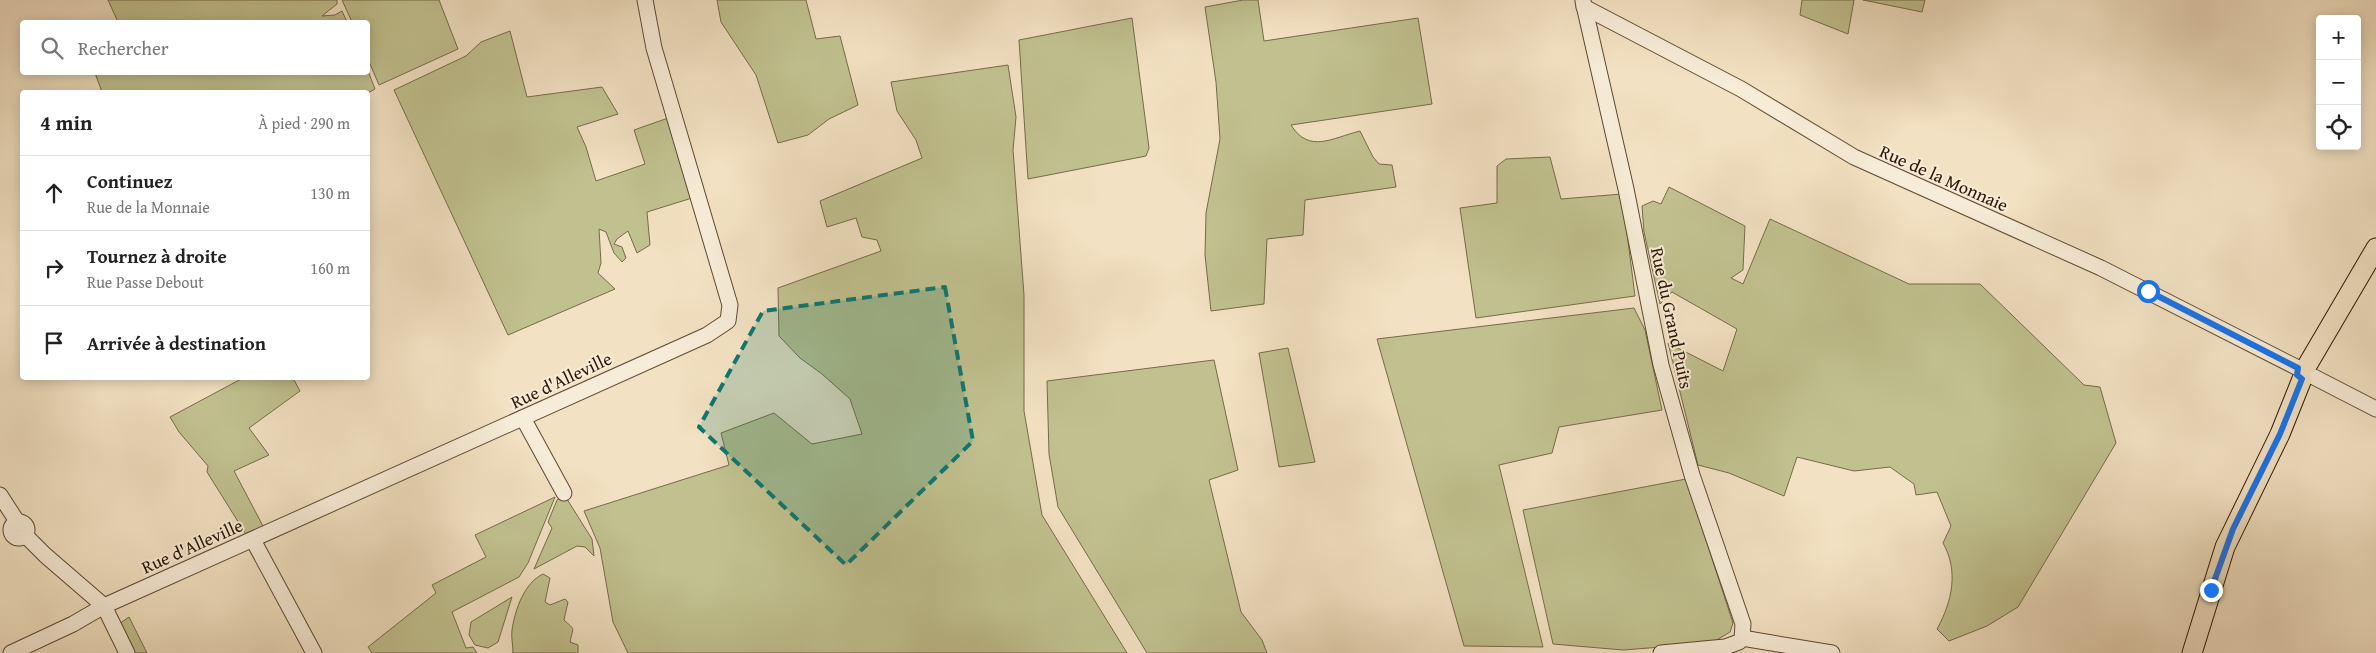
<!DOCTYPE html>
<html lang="fr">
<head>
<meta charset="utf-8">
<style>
  body { margin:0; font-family:"Gentium Book Plus",serif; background:#f6f6f6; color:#222 }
  .controls { position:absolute; right:15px; top:15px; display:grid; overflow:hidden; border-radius:5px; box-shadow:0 2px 12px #0003 }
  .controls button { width:45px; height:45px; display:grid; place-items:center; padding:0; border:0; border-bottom:1px solid #e0e0e0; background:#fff; color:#222; font:25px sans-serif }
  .stop { position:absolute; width:15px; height:15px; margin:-11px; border:4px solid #1a73e8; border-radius:50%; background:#fff }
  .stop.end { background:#1a73e8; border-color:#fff; box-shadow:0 1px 5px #0008 }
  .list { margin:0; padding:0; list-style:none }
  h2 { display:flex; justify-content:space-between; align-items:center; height:65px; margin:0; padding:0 20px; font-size:21px }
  h2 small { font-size:16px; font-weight:400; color:#767676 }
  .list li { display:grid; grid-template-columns:32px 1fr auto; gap:15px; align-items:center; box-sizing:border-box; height:75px; padding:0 20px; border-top:1px solid #e0e0e0 }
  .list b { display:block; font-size:19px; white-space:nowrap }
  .list p { margin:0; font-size:16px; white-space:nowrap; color:#767676 }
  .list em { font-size:16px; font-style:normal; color:#767676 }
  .icon { flex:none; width:28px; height:28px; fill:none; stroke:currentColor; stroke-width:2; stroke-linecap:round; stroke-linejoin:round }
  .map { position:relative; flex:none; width:2376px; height:653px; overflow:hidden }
  .search { position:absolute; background:#fff; box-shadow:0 2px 12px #0003; left:20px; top:20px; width:350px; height:55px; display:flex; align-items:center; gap:12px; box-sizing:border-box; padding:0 18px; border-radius:5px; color:#767676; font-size:19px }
  .panel { position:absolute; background:#fff; box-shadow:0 2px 12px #0003; left:20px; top:90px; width:350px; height:290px; border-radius:5px }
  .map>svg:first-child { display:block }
  .green { fill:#c1c18f; stroke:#766b48 }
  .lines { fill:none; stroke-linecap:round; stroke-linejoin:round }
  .minor-casing { stroke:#5d4832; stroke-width:17 }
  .major-casing { stroke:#2b1502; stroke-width:21 }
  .minor { stroke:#f7ecd7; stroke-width:15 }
  .major { stroke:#f2e1c2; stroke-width:19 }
  .route { stroke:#1a73e8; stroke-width:6 }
  .marked { fill:#0f766e; fill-opacity:0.2; stroke:#0f766e; stroke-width:4; stroke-dasharray:10 6; stroke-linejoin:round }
  .labels { text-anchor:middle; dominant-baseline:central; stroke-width:4; stroke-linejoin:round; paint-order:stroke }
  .street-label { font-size:18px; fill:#2b1502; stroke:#f7ecd7 }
</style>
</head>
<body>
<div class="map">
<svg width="2376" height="653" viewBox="0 0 2376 653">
  <rect width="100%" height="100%" fill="#f2e1c2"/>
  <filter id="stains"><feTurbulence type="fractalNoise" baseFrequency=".004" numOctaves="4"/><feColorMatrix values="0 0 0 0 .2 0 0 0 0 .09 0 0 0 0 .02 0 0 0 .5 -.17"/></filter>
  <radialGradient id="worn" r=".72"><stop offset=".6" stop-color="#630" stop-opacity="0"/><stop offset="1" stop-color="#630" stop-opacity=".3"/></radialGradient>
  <g class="green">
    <path d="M108 0H337V4L322 16 335 15 342 11 347 22H118Z"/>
    <path d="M342 0H439L458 49 379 85 368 59V22H352Z"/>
    <path d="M717 0H806L816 39 840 36 858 105 829 119 808 135 778 143 756 75 721 22Z"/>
    <path d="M1243 0H1258L1264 41 1418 18 1432 104 1291 125C1309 154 1332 138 1360 131L1373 157 1379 164 1392 165 1396 187 1305 200 1303 235 1267 239 1264 304 1211 311 1205 255 1206 213 1220 139 1216 82 1205 7Z"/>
    <path d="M1802 0H1854L1848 34 1800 15Z"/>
    <path d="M1863 0H1925L1922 12Z"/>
    <path d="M1132 18 1149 148 1146 156 1028 179 1019 40Z"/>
    <path d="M510 31 527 97 602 87 618 114 577 127 586 147 596 181 645 164 634 130 671 117 692 198 647 212 650 245 637 253 628 231 617 239 614 244 622 247 626 258 622 262 614 253 606 232 599 229 601 263 598 273 615 289 508 335 394 90 466 56 481 42Z"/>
    <path d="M1008 65 1016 117 1013 150 1024 295V411L1042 515 1127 653H628L613 622 600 548 584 511 729 465 721 433 774 413 812 444 862 434 850 399 822 374 800 358 779 336 778 288 881 251 877 240 862 237 856 218 827 227 820 201 922 158 916 140 897 111 891 82Z"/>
    <path d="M368 71 375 89 368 93 102 92 95 73Z"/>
    <path d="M1550 157 1561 199 1622 194 1635 296 1476 318 1460 208 1497 203V166L1506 159Z"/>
    <path d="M1669 187 1745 226 1743 270 1731 278 1743 284 1770 219 1909 284H1980L2084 385 2100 387 2116 443 2018 607 1987 626 1949 641 1937 629C1952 602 1959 571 1943 543L1951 526 1937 492 1916 495 1914 484 1890 467 1854 471 1797 457 1784 496 1729 473 1698 465 1668 343 1723 371 1737 329 1672 292 1660 304 1644 232 1642 206 1653 201 1661 204Z"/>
    <path d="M1634 308 1645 330 1662 410 1559 427 1552 453 1499 465 1543 647 1464 646 1377 339Z"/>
    <path d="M1288 348 1315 462 1279 467 1259 353Z"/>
    <path d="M1214 360 1238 470 1209 480 1241 612 1262 640 1267 653H1147L1058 507 1049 454 1047 381Z"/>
    <path d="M243 378H293L300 391 249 428 269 455 234 471 264 528 247 536 207 472 208 466 179 432 170 417Z"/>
    <path d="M1686 479 1733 623 1730 632 1715 641 1687 645 1623 650 1553 644 1523 510Z"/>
    <path d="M565 496 592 539 594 556 585 547 577 546 534 569 552 528 548 522 557 500Z"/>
    <path d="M555 497 528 563 519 577 452 612 466 648 473 647 477 653H372L368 647 436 593 432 585 486 557 475 535Z"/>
    <path d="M543 574 550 578 545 602 550 605 565 599 568 602 564 620C576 631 573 626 570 642L578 645V653H513C513 645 511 637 512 630 515 610 524 583 543 574Z"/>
    <path d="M512 597 498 642 488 648 475 645 469 635 471 622Z"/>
    <path d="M129 617 147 653H133L119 624Z"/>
  </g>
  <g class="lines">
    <g class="minor-casing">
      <g id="minor">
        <path d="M1583 1 1626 189 1661 365 1692 475 1743 624 1742 638 1739 642 1725 647 1661 653"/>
        <path d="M1584 7 1741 89 1854 157 2101 268 2298 368"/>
        <path d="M2312 376 2376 409"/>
        <path d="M523 418 564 493"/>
        <path d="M0 495 18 523"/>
        <circle cx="19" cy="530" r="8"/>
        <path d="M25 535 45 555 104 606 127 653"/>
        <path d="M253 540 314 653"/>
        <path d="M1742 638 1832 653"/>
        <path d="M11 653 73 624 104 606 707 335 728 321 730 305 654 48 645 0"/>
      </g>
    </g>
    <g class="major-casing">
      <g id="major">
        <path d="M2308 364 2376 248"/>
        <path d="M2192 653 2225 547 2280 434 2302 379"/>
      </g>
    </g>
    <use href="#minor" class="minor"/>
    <use href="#major" class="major"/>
  </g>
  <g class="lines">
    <path class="route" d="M2148 291 2298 368 2297 375 2302 379 2280 434 2233 529 2211 590"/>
  </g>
  <path class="marked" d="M945 287 973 441 846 565 699 427 763 311Z"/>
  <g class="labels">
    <g class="street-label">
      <text transform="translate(1944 178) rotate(24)">Rue de la Monnaie</text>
      <text transform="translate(1672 318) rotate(78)">Rue du Grand Puits</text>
      <text transform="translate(561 380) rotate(-25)">Rue d'Alleville</text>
      <text transform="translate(192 546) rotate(-24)">Rue d'Alleville</text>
    </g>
  </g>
  <rect width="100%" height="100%" filter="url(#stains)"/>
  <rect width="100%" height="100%" fill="url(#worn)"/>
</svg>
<div class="controls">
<button>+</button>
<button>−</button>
<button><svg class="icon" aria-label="locate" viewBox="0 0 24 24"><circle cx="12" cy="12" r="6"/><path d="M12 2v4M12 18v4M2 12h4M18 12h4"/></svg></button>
</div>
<div class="stop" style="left:2148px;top:291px"></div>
<div class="stop end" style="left:2211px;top:590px"></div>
<div class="search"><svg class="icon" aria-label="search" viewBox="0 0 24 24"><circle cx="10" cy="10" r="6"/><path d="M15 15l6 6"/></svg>Rechercher</div>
<section class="panel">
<h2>4 min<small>À pied · 290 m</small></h2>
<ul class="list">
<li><svg class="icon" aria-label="ahead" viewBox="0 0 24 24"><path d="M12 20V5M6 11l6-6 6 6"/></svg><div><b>Continuez</b><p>Rue de la Monnaie</p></div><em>130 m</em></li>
<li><svg class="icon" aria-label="right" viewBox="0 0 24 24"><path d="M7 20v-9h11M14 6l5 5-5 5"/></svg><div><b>Tournez à droite</b><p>Rue Passe Debout</p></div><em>160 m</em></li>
<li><svg class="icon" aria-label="arrive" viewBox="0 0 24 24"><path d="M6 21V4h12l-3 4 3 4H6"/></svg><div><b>Arrivée à destination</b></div></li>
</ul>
</section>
</div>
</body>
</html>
